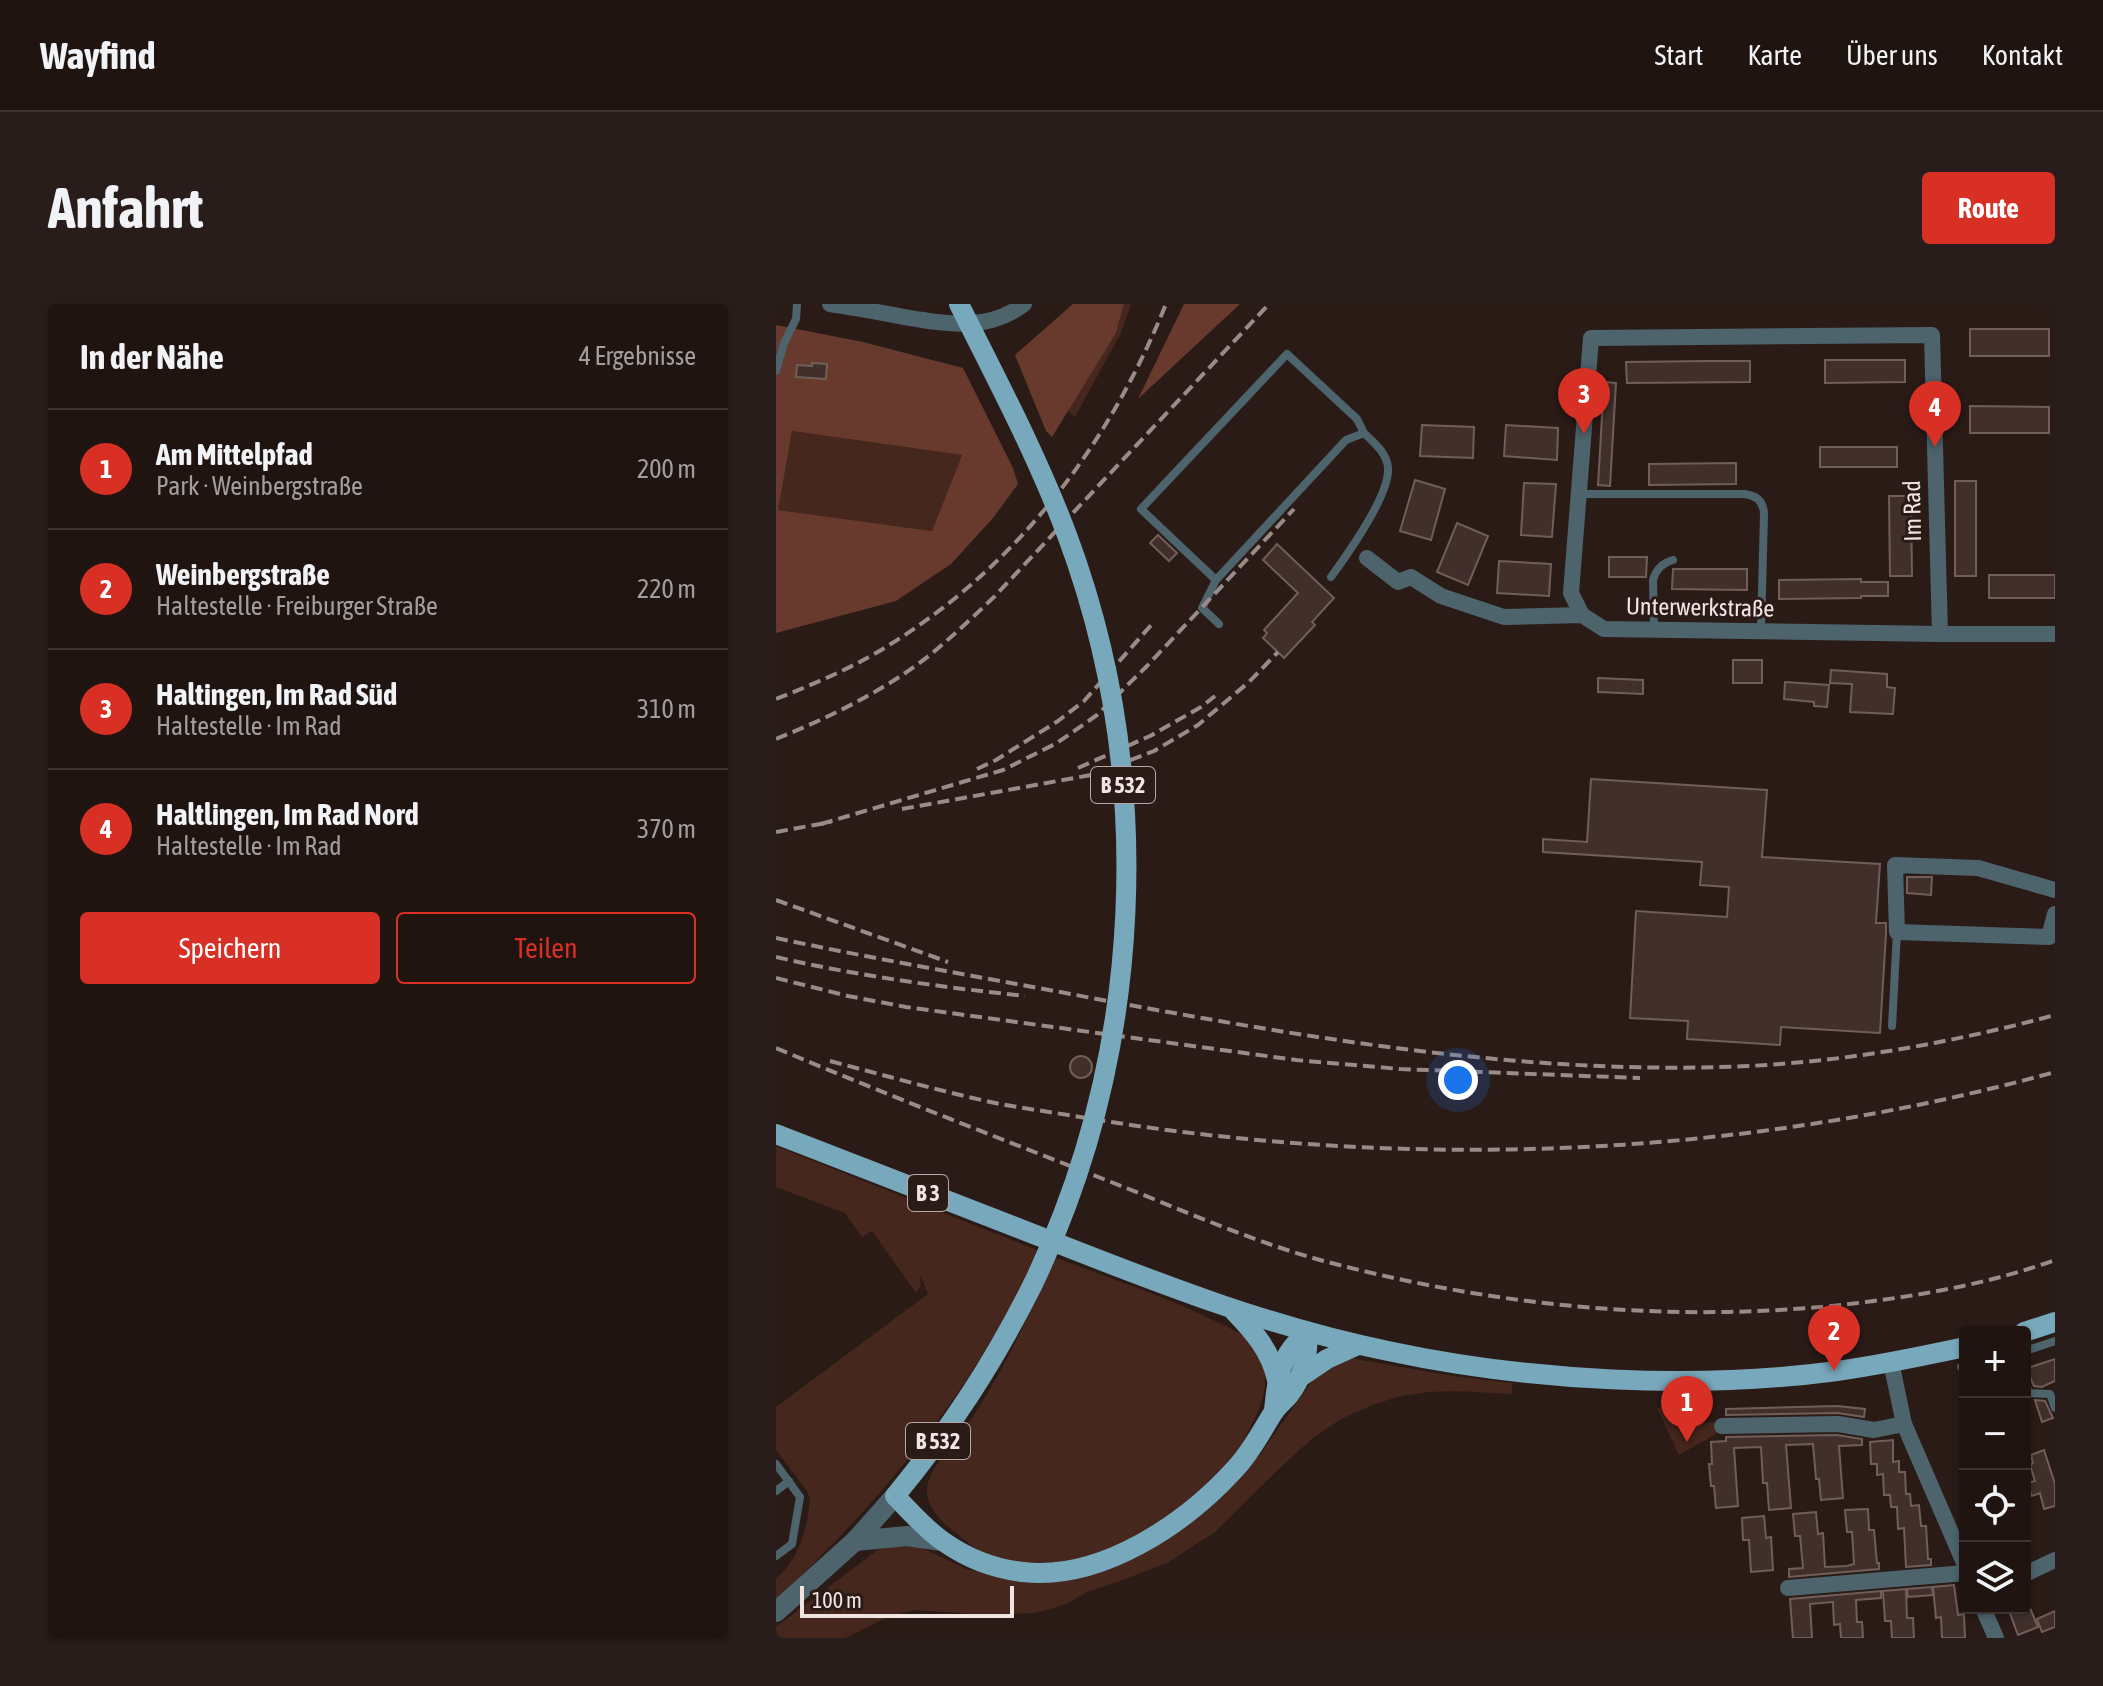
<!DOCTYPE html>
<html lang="de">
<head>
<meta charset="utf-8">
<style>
  body { margin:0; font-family:"Asap Condensed",sans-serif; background:#281d1a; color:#f1f3f6 }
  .controls { position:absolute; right:24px; bottom:24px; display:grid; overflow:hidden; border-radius:8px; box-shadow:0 2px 6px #0004 }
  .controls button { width:72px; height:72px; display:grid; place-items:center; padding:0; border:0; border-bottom:2px solid #3d3331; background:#201411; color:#f1f3f6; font:40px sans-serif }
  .scale { position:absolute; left:24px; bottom:20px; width:214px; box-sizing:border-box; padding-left:8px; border:4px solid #f1e5e2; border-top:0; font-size:22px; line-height:28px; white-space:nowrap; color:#f1e5e2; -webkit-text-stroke:6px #2b1b17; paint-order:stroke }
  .you { position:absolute; left:682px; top:776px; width:28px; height:28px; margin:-20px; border:6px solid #fff; border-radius:50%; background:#1a73e8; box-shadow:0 0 0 12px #1a73e833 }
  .badge { display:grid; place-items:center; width:52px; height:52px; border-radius:50%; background:#d93025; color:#fff; font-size:26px; font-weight:700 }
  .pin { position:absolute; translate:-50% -66px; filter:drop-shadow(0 2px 4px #0008) }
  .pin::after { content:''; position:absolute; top:42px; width:28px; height:24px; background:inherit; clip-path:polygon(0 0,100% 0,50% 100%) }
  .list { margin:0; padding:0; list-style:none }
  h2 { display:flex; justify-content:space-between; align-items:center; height:104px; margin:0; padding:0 32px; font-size:34px }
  h2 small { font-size:26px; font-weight:400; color:#a29e9f }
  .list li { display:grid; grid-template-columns:52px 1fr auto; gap:24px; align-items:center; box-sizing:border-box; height:120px; padding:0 32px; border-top:2px solid #3d3331 }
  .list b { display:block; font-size:30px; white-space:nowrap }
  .list p { margin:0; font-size:26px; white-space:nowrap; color:#a29e9f }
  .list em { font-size:26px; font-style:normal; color:#a29e9f }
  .actions { display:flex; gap:16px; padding:24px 32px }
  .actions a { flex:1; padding:18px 0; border:2px solid #d93025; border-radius:8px; text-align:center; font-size:28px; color:#d93025 }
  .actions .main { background:#d93025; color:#fff }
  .icon { flex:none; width:44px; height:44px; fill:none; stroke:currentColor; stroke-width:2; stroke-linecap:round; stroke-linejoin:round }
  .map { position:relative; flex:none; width:1279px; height:1334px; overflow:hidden; border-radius:8px }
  header { display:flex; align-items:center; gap:48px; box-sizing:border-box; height:112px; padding:0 40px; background:#201411; border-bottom:2px solid #3d3331 }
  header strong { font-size:38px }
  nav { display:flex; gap:44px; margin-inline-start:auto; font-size:28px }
  .intro { display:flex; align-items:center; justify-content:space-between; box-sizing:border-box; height:192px; padding:0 48px }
  h1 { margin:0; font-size:56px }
  .button { padding:20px 36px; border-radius:8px; background:#d93025; color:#fff; font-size:28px; font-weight:700 }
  main { display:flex; gap:48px; padding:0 48px }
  aside { flex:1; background:#201411; border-radius:8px; box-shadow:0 2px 6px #0004 }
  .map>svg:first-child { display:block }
  .green { fill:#46271e }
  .forest { fill:#673a2d; fill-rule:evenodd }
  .building { fill:#402f2b; stroke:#715e59; stroke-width:2 }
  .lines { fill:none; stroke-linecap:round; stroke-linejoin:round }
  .service { stroke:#4d646d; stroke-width:8 }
  .minor { stroke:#4d646d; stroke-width:16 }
  .tertiary { stroke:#4d646d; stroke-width:20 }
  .primary { stroke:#78a8bb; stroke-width:20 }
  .rail { stroke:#998b88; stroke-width:4; stroke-dasharray:12 6; stroke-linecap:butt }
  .primary-bridge { stroke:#78a8bb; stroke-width:20 }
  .labels { text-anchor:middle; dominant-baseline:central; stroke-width:6; stroke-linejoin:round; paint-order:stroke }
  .shield { fill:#2b1b17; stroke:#b6a8a5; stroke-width:2 }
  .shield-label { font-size:22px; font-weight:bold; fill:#f1e5e2 }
  .street-label { font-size:24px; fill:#f1e5e2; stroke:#2b1b17 }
</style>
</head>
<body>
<header>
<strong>Wayfind</strong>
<nav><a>Start</a><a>Karte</a><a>Über uns</a><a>Kontakt</a></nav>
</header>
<div class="intro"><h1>Anfahrt</h1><a class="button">Route</a></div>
<main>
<aside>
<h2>In der Nähe<small>4 Ergebnisse</small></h2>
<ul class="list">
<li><span class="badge">1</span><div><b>Am Mittelpfad</b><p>Park · Weinbergstraße</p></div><em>200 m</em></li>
<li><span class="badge">2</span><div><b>Weinbergstraße</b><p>Haltestelle · Freiburger Straße</p></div><em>220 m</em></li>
<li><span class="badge">3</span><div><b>Haltingen, Im Rad Süd</b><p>Haltestelle · Im Rad</p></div><em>310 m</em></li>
<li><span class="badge">4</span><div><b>Haltlingen, Im Rad Nord</b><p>Haltestelle · Im Rad</p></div><em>370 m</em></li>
</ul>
<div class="actions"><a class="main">Speichern</a><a>Teilen</a></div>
</aside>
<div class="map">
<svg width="1279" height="1334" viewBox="0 0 1279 1334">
  <rect width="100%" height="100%" fill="#2b1b17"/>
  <g class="green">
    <path d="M348 0H355L345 29 299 113 291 106 340 29Z"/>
    <path d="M16 127 186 151 156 227 1 206Z"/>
    <path d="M0 842 261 946C209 1073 101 1203 0 1295V1274C23 1256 32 1223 34 1194L31 1187 0 1146V1103L152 990 144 971 145 981 140 989 96 927 86 933 69 909 0 883Z"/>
    <path d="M278 953C332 974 389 992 441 1018 453 1024 468 1030 477 1040 495 1062 491 1090 479 1114 472 1128 465 1143 455 1155 403 1217 305 1278 221 1254 205 1249 193 1240 180 1229 167 1219 150 1204 151 1185 152 1167 171 1148 182 1134 223 1079 251 1015 278 953Z"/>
    <path d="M573 1054 677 1072 736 1079V1090L679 1087 652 1088 625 1092 599 1100 565 1115 538 1133 507 1161 439 1228 391 1259 344 1277 311 1288 292 1299 275 1305 258 1309 214 1311 137 1306 112 1313 69 1334H0V1323L104 1244 124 1240 142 1242 190 1265 229 1274 265 1279 306 1273 399 1230 430 1207 485 1149 538 1074 549 1063Z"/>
    <path d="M925 1102 928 1119 946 1118 947 1126 903 1151 881 1104Z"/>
  </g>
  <g class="forest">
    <path d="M297 0H348L340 29 276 133 270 127 239 51Z"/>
    <path d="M408 0H464L362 95Z"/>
    <path d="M0 21 87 38 187 64 237 164 242 180 217 214 175 260 120 297 0 329ZM16 127 186 151 156 227 2 206Z"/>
  </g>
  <g class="building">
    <rect x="1194" y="25" width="79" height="27"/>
    <path d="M1049 56H1129V78L1049 79Z"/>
    <path d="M931 57H974V78L851 79 850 58Z"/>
    <path d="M36 59 51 60 50 75 20 73 21 61 36 62Z"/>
    <path d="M828 78 840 79 834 182 822 181Z"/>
    <path d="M1194 102 1273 103V129H1194Z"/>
    <path d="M646 121 698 123 697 154 644 152Z"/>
    <path d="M730 121 782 124 781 156 728 152Z"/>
    <rect x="1044" y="143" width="77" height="20"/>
    <path d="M960 159V180L873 181V160Z"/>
    <path d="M639 176 669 185 655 236 624 227Z"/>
    <rect x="1179" y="177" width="21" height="95"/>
    <path d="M748 179 780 180 776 233 745 231Z"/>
    <path d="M1113 192H1135L1136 272H1114Z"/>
    <path d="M681 219 712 232 692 281 661 268Z"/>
    <path d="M382 231 401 249 393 257 374 239Z"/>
    <path d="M501 240 558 294 536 318 539 321 508 354 487 334 491 329 488 326 522 289 487 256Z"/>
    <path d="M833 253H871L870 273H833Z"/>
    <path d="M723 257 775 260 773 292 721 289Z"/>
    <path d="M897 265H971V286L896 285Z"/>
    <rect x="1213" y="271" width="66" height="23"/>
    <path d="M1085 275V278H1112V292H1085V294L1003 295V276Z"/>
    <rect x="957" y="356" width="29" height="23"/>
    <path d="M1055 366 1111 370V383L1119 384 1117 410 1074 408 1076 380 1054 379Z"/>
    <path d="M822 374 867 376V390L822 388Z"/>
    <path d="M1009 378 1053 381 1051 403 1038 402V398L1008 395Z"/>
    <path d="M815 475 991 486 986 553 1104 560 1100 619H1110V629L1104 729 1005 723 1004 741 911 735 912 717 854 714 860 607 951 613 953 583 924 581 926 558 767 548V535L811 538Z"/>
    <path d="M1131 573H1156L1155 591 1131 589Z"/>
    <circle cx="305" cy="763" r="11"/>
    <path d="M1279 1055V1077L1266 1083 1258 1082 1254 1073 1249 1071V1065Z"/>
    <path d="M1259 1096 1269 1097 1277 1114 1266 1118Z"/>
    <path d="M1061 1102 1089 1105 1088 1113 1062 1109 950 1111V1105Z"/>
    <path d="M1061 1131 1086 1135V1141L1063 1142 1067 1194 1045 1196 1043 1175H1040L1037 1140 1010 1141 1015 1204 993 1206 991 1179H987L985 1143 958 1144 962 1202 940 1204 938 1182H935L933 1160H936L935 1138 950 1137V1133Z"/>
    <path d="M1117 1136V1158L1123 1157V1168H1129L1130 1190H1134L1135 1202 1143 1201 1145 1222H1150L1152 1255H1155V1261L1130 1263 1128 1224 1122 1225 1121 1203H1115L1114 1191H1108L1107 1170 1101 1171V1160H1095L1094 1138Z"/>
    <path d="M1268 1146 1279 1180V1202L1268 1205 1264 1189 1256 1192 1251 1179 1259 1177 1254 1161 1257 1159 1255 1151Z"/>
    <path d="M1092 1205 1093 1226H1098L1101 1259H1103V1265L1013 1273V1265L1027 1264 1024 1232H1019L1017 1210 1040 1208 1042 1230 1047 1229 1049 1263 1071 1262 1078 1260 1076 1228H1071L1069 1206Z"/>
    <path d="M988 1212 990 1234 995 1233 997 1266 975 1268 973 1236H967L966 1214Z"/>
    <path d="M1178 1281 1182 1311 1188 1310 1189 1334H1166L1165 1313 1160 1314 1157 1283Z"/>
    <path d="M1156 1283 1157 1291 1132 1293 1131 1285Z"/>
    <path d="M1130 1285 1131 1314H1137L1138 1334H1116L1115 1317H1109L1107 1287Z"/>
    <path d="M1105 1287V1294L1080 1296 1081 1318H1086L1087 1334H1065L1064 1320 1058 1321 1057 1298 1034 1300 1036 1334H1017L1014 1295Z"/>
    <path d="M1232 1304H1254L1262 1323 1242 1331Z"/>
    <path d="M1279 1307V1323L1266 1328 1261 1315Z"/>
  </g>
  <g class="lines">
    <g class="service">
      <path d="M0 67 8 39 20 15 21 0"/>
      <path d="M803 190H968C980 191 987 197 988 209L985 327"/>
      <path d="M440 276 365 205 511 50 581 115 588 129"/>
      <path d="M443 320 426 304 440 276 570 136 588 129C598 139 611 149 612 164 614 191 571 251 555 273"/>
      <path d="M878 325 877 276C880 265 886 259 897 256"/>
      <path d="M1116 722 1121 628"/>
      <path d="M1249 1047 1279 1037"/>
      <path d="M1185 1063 1189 1062"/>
      <path d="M1249 1078 1253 1089 1274 1090 1279 1104"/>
      <path d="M0 1160 24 1193 16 1240 0 1252"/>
      <path d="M0 1187 13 1177"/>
    </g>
    <g class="minor">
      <path d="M54 0C78 4 103 8 128 13 170 20 212 28 248 0"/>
      <path d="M591 254 622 278 635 273 665 292 728 313 806 311 828 325 1164 330H1279"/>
      <path d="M806 311 795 289 815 34 1156 31 1164 330"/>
      <path d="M1279 586 1202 564 1119 561 1121 628 1273 633 1279 610"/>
      <path d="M1115 1058 1128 1120 1189 1261"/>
      <path d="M946 1122 1062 1120 1098 1126 1128 1120"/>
      <path d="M1249 1270 1279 1256"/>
      <path d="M1012 1284 1189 1269"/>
      <path d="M1207 1304 1220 1334"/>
    </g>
    <g class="tertiary">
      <path d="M79 1237 131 1232 166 1237"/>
      <path d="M0 1308 79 1237 119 1192"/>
    </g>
    <g class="primary">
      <path d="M0 830C94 866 188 903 283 940 390 982 498 1024 612 1047 752 1077 919 1086 1061 1067 1104 1061 1147 1052 1189 1043"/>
      <path d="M257 980C217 1060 175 1124 119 1192 134 1207 150 1226 168 1238 191 1254 219 1265 247 1268 325 1277 409 1220 459 1165 475 1148 485 1128 497 1109 501 1102 508 1097 513 1091 528 1072 532 1051 532 1028"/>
      <path d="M458 1007C478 1028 495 1047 501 1076"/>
      <path d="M1248 1028 1279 1018"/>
      <path d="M523 1074 551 1055 582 1041"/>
      <path d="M498 1107C501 1073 504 1050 532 1028"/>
    </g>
    <g class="rail">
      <path d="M0 395C38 380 76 364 110 343 241 263 333 141 390 0"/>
      <path d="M0 435C54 413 108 387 154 351 177 332 198 312 219 292L493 0"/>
      <path d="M302 464 374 432 425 403 439 392"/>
      <path d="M201 465 220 456 282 417 308 397 377 319"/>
      <path d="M126 505 315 471 378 447 422 421 473 378 502 348"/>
      <path d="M45 520 227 466 281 439 321 411 371 362 518 205"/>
      <path d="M0 528 55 518"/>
      <path d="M0 596 172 658"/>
      <path d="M0 634C108 657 217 675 326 696 538 735 755 772 972 762 1075 757 1179 738 1279 711"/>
      <path d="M0 653C82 672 165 683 249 692"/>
      <path d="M0 674 72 692 130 703 520 756 624 765 864 774"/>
      <path d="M0 744C111 791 223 834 335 878 404 905 477 938 548 957 724 1004 909 1021 1090 998 1154 990 1218 978 1279 956"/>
      <path d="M54 757C111 772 167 788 224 800 252 805 281 809 310 814 631 867 964 855 1279 768"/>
    </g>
    <path class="primary-bridge" d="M183 0C221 76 261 151 291 231 381 472 368 748 257 980"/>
  </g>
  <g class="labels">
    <g class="shield">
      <rect x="315" y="463" width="64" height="36" rx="6"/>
      <rect x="132" y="871" width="40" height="36" rx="6"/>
      <rect x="130" y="1119" width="64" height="36" rx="6"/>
    </g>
    <g class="shield-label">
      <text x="347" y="481">B 532</text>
      <text x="152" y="889">B 3</text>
      <text x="162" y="1137">B 532</text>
    </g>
    <g class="street-label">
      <text transform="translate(1136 207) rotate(-91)">Im Rad</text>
      <text transform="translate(924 303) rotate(1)">Unterwerkstraße</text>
    </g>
  </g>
</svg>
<div class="controls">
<button>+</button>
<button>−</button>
<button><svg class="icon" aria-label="locate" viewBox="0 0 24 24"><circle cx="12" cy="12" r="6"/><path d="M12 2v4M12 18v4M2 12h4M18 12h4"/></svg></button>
<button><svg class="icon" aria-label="layers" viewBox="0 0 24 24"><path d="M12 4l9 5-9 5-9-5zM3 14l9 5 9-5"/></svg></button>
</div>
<div class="scale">100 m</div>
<div class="you"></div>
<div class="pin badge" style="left:911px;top:1138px">1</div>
<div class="pin badge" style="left:1058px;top:1067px">2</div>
<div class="pin badge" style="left:808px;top:130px">3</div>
<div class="pin badge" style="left:1159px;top:143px">4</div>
</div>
</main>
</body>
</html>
